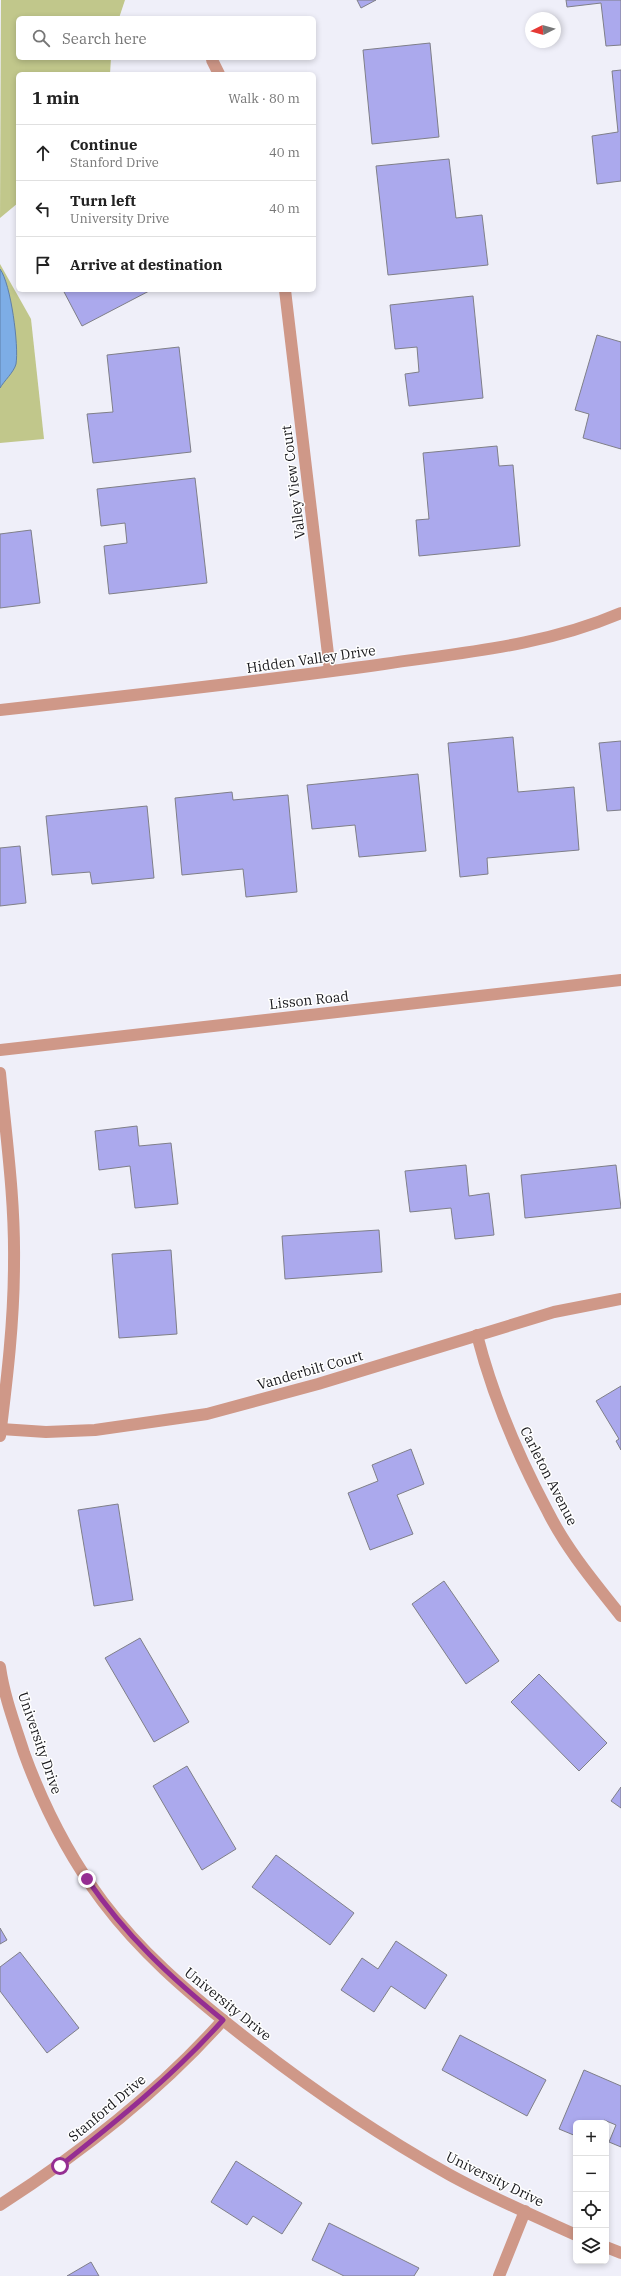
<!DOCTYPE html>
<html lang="en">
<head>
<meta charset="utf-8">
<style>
  body { margin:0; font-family:"IBM Plex Serif",serif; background:#f6f6f6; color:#222 }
  .controls { position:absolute; right:12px; bottom:12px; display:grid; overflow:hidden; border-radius:6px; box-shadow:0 2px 6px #0003 }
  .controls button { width:36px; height:36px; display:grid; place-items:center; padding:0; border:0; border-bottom:1px solid #e0e0e0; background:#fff; color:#222; font:20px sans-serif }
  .compass { position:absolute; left:525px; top:12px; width:36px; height:36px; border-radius:50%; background:#fff; box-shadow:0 2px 6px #0003; rotate:265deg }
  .stop { position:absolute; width:12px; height:12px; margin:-9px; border:3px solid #952e92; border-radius:50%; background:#fff }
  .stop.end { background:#952e92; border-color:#fff; box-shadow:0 1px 4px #0008 }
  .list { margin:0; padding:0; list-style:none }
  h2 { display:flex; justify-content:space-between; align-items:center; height:52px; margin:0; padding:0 16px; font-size:17px }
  h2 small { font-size:13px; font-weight:400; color:#767676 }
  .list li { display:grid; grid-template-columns:26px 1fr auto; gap:12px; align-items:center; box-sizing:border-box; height:56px; padding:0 16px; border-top:1px solid #e0e0e0 }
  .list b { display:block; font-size:15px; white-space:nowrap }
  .list p { margin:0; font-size:13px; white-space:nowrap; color:#767676 }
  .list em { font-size:13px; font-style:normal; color:#767676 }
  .icon { flex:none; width:22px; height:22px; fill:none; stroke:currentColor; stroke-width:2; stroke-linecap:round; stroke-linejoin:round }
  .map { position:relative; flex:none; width:621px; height:2276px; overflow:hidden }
  .search { position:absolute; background:#fff; box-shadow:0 2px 6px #0003; left:16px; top:16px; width:300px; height:44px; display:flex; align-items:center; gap:10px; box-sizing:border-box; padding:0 14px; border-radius:6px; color:#767676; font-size:15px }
  .panel { position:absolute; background:#fff; box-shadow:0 2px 6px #0003; left:16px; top:72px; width:300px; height:220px; border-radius:6px }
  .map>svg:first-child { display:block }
  .green { fill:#c1c78b }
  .water { fill:#7dade6; stroke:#5f80a9 }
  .building { fill:#aba9ed; stroke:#7f7f88 }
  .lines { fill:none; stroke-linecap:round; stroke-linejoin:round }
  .minor { stroke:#cf9888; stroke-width:12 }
  .tertiary { stroke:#cf9888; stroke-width:12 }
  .route { stroke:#952e92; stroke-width:5 }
  .labels { text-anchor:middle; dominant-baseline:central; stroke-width:3; stroke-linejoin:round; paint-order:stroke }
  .street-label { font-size:14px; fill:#18181c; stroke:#fff }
</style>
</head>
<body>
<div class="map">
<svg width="621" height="2276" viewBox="0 0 621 2276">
  <rect width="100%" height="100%" fill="#efeff9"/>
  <g class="green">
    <path d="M1 0H125L119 18H18V58H111L110 74H18V203L0 218Z"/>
    <path d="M0 264 31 319 44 439 0 443Z"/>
  </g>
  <path class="water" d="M0 269C11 284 19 346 16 364 14 372 4 381 0 388Z"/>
  <g class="building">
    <path d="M357 0H376L361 8Z"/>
    <path d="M566 0H621V45L606 46 601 3 567 7Z"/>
    <path d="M430 43 439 137 372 144 363 50Z"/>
    <path d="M621 70V181L597 184 592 136 618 132 612 71Z"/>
    <path d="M449 159 456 218 482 215 488 265 388 275 376 166Z"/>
    <path d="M63 290H151L82 326Z"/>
    <path d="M473 296 483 398 409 406 405 374 419 372 417 347 395 349 390 305Z"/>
    <path d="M597 335 621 342V449L583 438 589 414 575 410Z"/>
    <path d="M179 347 191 452 93 463 87 414 113 412 107 355Z"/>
    <path d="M497 446 499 466 513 465 520 546 419 556 416 520 429 519 423 453Z"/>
    <path d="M195 478 207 583 109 594 104 546 127 543 125 523 101 526 97 489Z"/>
    <path d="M31 530 40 603 0 608V534Z"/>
    <path d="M513 737 518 792 574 787 579 850 487 858 488 874 460 877 448 743Z"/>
    <path d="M621 741V810L607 811 599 743Z"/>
    <path d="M418 774 426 851 359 857 355 825 312 829 307 785Z"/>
    <path d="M232 792 233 800 288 795 297 892 246 897 243 869 182 875 175 798Z"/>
    <path d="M147 806 154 878 92 884 90 872 52 875 46 816Z"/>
    <path d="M20 846 26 903 0 906V848Z"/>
    <path d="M137 1126 139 1146 171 1143 178 1204 135 1208 130 1166 99 1170 95 1131Z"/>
    <path d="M466 1165 469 1196 489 1193 494 1235 455 1239 451 1208 410 1212 405 1171Z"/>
    <path d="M616 1165 621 1208 525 1218 521 1175Z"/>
    <path d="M379 1230 382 1272 285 1279 282 1236Z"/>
    <path d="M171 1250 177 1334 119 1338 112 1254Z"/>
    <path d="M621 1386V1450L616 1441 619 1439 596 1401Z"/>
    <path d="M411 1449 424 1484 397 1495 413 1534 370 1550 348 1493 378 1481 372 1465Z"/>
    <path d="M118 1504 133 1600 94 1606 78 1510Z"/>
    <path d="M444 1581 499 1661 466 1684 412 1604Z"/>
    <path d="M140 1638 189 1722 154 1742 105 1658Z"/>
    <path d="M539 1674 607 1743 579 1771 511 1702Z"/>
    <path d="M187 1766 236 1849 202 1870 153 1786Z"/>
    <path d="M621 1787V1808L611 1801Z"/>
    <path d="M276 1855 354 1913 330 1945 252 1887Z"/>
    <path d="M0 1928 7 1940 0 1944Z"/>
    <path d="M396 1941 447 1975 425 2009 391 1986 374 2012 341 1990 362 1958 378 1969Z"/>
    <path d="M20 1952 79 2028 47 2053 0 1991V1967Z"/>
    <path d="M460 2035 546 2080 527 2116 442 2070Z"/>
    <path d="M584 2070 621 2086V2147L609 2142 616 2125 604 2120 603 2123H576V2136L559 2129Z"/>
    <path d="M236 2161 302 2203 282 2234 253 2216 247 2225 211 2202Z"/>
    <path d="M329 2223 419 2268 414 2276H344L312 2260Z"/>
    <path d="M91 2262 99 2276H67Z"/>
  </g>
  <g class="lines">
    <g class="minor">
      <path d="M212 60 219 74"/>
      <path d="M285 290 330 671"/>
      <path d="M0 710C128 696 256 682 384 664 465 652 544 646 621 613"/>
      <path d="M0 1073C6 1136 15 1199 14 1263 14 1321 7 1379 0 1436"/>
      <path d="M477 1335C493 1397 518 1456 548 1512 567 1550 595 1583 621 1616"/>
      <path d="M1 1429 46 1432 95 1430 207 1414 318 1384 554 1312 621 1299"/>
      <path d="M0 1667C4 1696 15 1725 24 1753 43 1805 70 1858 103 1902 140 1951 185 1990 233 2028 302 2083 373 2132 450 2175 490 2197 534 2216 576 2235"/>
      <path d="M0 2205C82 2152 158 2093 223 2020"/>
      <path d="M606 2247 621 2253"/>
      <path d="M499 2276 525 2211"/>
    </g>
    <path class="tertiary" d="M0 1050 621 980"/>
  </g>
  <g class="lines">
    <path class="route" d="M60 2166C118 2120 174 2075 223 2020 170 1977 126 1936 87 1879"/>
  </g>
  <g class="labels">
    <g class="street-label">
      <text transform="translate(293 482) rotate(-97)">Valley View Court</text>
      <text transform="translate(311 659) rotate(-8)">Hidden Valley Drive</text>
      <text transform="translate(309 1000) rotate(-6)">Lisson Road</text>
      <text transform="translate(310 1370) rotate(-16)">Vanderbilt Court</text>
      <text transform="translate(549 1476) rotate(63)">Carleton Avenue</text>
      <text transform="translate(40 1743) rotate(71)">University Drive</text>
      <text transform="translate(228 2004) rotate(39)">University Drive</text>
      <text transform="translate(107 2108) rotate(-40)">Stanford Drive</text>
      <text transform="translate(495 2179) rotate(26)">University Drive</text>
    </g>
  </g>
</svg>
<div class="controls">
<button>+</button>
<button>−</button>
<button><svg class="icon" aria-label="locate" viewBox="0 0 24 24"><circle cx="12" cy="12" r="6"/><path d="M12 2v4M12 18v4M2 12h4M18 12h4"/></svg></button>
<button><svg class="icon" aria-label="layers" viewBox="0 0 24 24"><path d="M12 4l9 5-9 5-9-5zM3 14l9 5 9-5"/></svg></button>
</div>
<svg class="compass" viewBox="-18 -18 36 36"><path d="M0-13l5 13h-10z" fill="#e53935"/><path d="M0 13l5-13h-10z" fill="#767676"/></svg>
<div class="stop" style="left:60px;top:2166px"></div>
<div class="stop end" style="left:87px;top:1879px"></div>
<div class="search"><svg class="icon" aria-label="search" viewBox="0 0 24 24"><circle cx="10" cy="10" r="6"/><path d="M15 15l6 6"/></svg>Search here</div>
<section class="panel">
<h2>1 min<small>Walk · 80 m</small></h2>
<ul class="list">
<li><svg class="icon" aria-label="ahead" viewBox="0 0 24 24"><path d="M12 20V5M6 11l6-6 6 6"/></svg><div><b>Continue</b><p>Stanford Drive</p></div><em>40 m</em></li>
<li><svg class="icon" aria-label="left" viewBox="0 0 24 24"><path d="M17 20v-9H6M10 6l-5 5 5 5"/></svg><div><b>Turn left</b><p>University Drive</p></div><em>40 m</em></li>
<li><svg class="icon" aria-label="arrive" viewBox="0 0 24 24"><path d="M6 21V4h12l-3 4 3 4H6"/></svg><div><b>Arrive at destination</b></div></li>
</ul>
</section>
</div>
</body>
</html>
